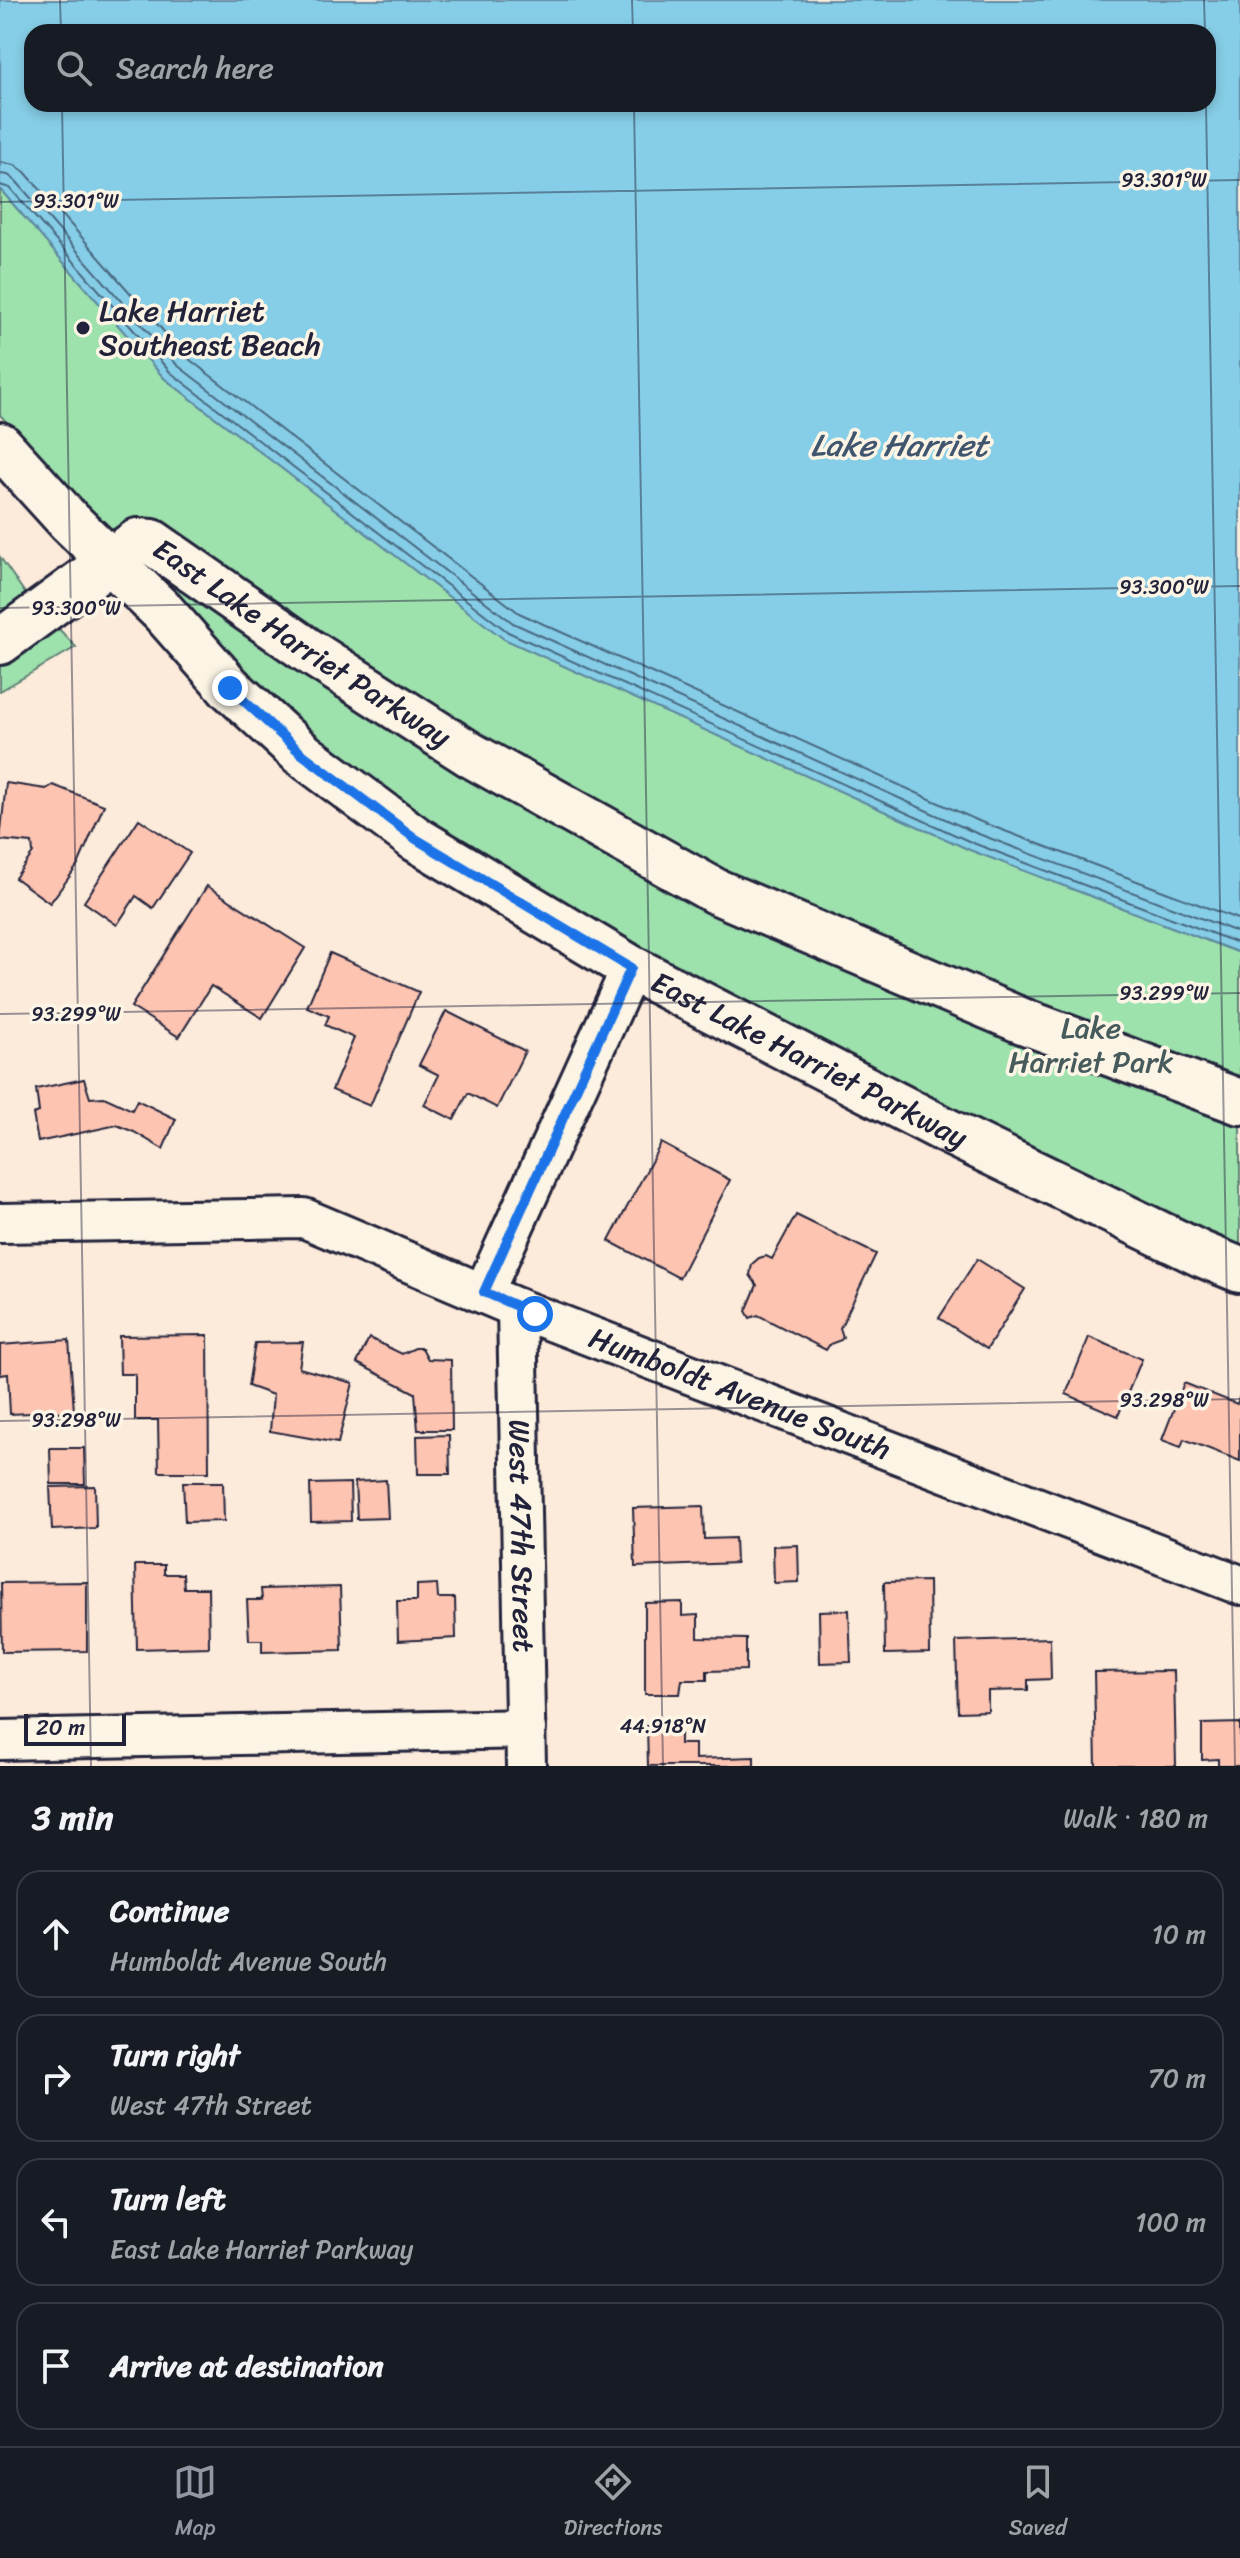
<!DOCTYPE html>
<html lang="en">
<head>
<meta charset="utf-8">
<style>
  body { margin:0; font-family:Sriracha,sans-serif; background:#20242c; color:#f1f3f6 }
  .scale { position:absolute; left:24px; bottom:20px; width:102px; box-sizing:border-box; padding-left:8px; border:4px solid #22223b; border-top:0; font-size:22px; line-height:28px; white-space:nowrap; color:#22223b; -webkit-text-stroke:6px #fcf5e5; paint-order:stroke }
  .stop { position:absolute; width:24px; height:24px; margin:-18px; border:6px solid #1a73e8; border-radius:50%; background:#fff }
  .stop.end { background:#1a73e8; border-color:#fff; box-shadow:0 2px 8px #0008 }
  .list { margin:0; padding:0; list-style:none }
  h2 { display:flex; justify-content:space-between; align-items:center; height:104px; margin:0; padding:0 32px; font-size:34px }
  h2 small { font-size:26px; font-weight:400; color:#9ea1a6 }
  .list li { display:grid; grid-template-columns:52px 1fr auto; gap:24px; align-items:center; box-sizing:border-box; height:128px; margin:0 16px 16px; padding:0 16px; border:2px solid #363941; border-radius:24px }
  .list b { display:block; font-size:30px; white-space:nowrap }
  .list p { margin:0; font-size:26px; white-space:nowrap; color:#9ea1a6 }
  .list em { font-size:26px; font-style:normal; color:#9ea1a6 }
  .icon { flex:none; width:44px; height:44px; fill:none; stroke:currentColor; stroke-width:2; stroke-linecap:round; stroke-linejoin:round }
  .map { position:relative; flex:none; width:1240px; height:1766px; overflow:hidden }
  .search { position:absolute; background:#171b24; box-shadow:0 4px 12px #0003; left:24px; right:24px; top:24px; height:88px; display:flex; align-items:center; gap:20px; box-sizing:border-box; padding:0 28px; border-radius:24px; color:#9ea1a6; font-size:30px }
  .sheet { height:680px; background:#171b24 }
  nav { display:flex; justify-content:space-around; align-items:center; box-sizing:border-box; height:112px; border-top:2px solid #363941; background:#171b24; font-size:22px; color:#9ea1a6 }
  nav a { display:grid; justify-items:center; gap:4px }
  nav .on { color:#9495a2 }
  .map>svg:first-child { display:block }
  .green { fill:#9de1ad; stroke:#608274; stroke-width:2 }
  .water { fill:#86cee7; stroke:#5e89a2; stroke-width:2; fill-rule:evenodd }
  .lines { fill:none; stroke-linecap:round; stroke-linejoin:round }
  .shore { stroke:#4a6780; stroke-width:2 }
  .building { fill:#fdc4b1; stroke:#22223b; stroke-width:2 }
  .street-casing { stroke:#22223b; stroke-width:44 }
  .secondary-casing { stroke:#22223b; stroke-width:50 }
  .street { stroke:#fcf5e5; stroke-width:38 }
  .secondary { stroke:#fcf5e5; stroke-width:44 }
  .route { stroke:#1a73e8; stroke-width:10 }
  .ticks { fill:none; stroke:#22223b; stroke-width:2; stroke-opacity:0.45 }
  .poi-dot { fill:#22223b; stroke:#fcf5e5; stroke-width:3 }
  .labels { text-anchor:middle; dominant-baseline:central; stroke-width:7; stroke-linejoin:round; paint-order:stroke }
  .poi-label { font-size:30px; fill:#22223b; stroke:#fcf5e5; text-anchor:start }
  .street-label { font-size:30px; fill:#22223b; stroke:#fcf5e5 }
  .park-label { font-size:30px; fill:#475b5d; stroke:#fcf5e5 }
  .water-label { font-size:32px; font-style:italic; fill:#40566f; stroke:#fcf5e5 }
  .ticks-label { font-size:20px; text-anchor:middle; fill:#22223b; stroke:#fcf5e5; stroke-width:7; stroke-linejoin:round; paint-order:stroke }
</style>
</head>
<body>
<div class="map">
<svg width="1240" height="1766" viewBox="0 0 1240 1766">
  <rect width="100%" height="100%" fill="#fcebdb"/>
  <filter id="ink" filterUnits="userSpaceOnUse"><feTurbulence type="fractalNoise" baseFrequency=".0125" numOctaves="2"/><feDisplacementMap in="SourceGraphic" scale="16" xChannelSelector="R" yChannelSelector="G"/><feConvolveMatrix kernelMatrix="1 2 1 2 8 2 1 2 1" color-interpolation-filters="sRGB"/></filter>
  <g filter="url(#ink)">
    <g class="green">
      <path d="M0 189 164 378 504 639 970 850 1240 953V1270L949 1132 443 832 329 751 254 685 153 581 0 415Z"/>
      <path d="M0 557 25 593 76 647 0 691Z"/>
    </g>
    <path class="water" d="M0 0H1240V953L970 850 504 639 164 378 0 189ZM32 32H1208V104H32Z"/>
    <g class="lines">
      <g class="shore">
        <path d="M0 162 15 165 25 172 185 356 519 613 981 822 1240 920"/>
        <path d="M0 174 8 175 16 181 177 365 513 623 976 833 1240 933"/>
        <path d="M0 185 10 188 170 372 508 632 973 843 1240 944"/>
      </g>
    </g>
    <g class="building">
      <path d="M6 783 46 789 53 785 104 805 78 865 50 903 15 878 33 853 32 843 0 840Z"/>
      <path d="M139 819 190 853 153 908 136 896 117 925 84 902Z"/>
      <path d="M207 886 305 948 262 1018 211 986 179 1037 131 1007Z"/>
      <path d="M330 953 419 992 370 1106 332 1090 354 1038 325 1025 329 1016 307 1007Z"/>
      <path d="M446 1011 525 1051 497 1108 468 1093 454 1120 424 1105 439 1075 419 1065Z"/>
      <path d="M84 1079 90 1098 104 1097 132 1110 137 1100 176 1119 163 1149 134 1132 117 1125 38 1142 33 1114 39 1112 36 1089Z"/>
      <path d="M661 1143 730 1180 679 1278 609 1241Z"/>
      <path d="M796 1215 876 1254 840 1328 843 1337 841 1340 830 1344 826 1350 758 1315 750 1318 746 1311 757 1285 750 1275 752 1264 759 1258 766 1256 772 1259Z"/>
      <path d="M977 1259 1025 1289 987 1349 939 1318Z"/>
      <path d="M208 1335 209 1472H159L158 1420H135V1374H120L119 1336Z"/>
      <path d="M1089 1337 1142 1359 1118 1416 1066 1394Z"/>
      <path d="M369 1338 402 1354 415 1348H422L428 1359 451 1360 452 1430H418L415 1393 357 1363Z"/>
      <path d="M69 1340 74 1411 10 1414 8 1374 0 1375V1345Z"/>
      <path d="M303 1342 299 1368 353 1383 338 1443 270 1431 273 1395 248 1386 255 1343Z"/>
      <path d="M1184 1383 1237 1404 1240 1395V1461L1184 1439 1181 1447 1162 1440Z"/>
      <path d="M449 1435 450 1474H418L417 1436Z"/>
      <path d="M50 1448H84L85 1484H51Z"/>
      <path d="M386 1480 388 1518 357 1519 355 1482Z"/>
      <path d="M183 1482H223L224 1521 185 1522Z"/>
      <path d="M350 1483 351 1521 311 1522 310 1484Z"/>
      <path d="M95 1486 96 1528 52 1530 50 1487Z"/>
      <path d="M703 1506 704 1539 735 1538 736 1563 635 1567 633 1508Z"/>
      <path d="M798 1545 799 1582 774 1583 773 1546Z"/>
      <path d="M135 1565H164V1574H183L184 1588H208L209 1647 137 1649Z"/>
      <path d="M929 1581 930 1653 885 1654 884 1582Z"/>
      <path d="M87 1582V1651L2 1652 1 1583Z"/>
      <path d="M437 1584 438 1598H455L456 1638 398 1641 397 1601H417V1585Z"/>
      <path d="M340 1587 342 1650 262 1652V1640H249L247 1600H262L261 1589Z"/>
      <path d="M682 1602V1616L698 1615V1638L746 1639V1670L707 1671V1680H682L680 1694H645V1603Z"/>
      <path d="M849 1610 851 1662 820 1663 819 1611Z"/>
      <path d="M1050 1638 1051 1679 1028 1680V1690L988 1691V1711L958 1712 956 1641Z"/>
      <path d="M1174 1671 1176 1766H1096L1094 1672Z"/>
      <path d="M1240 1723V1766H1218V1759L1202 1760V1724Z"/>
      <path d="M680 1725V1744H695V1759L754 1757V1766H648L647 1726Z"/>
    </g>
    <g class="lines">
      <g class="street-casing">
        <g id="street">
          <path id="s1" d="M0 1223 304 1218 517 1308 1240 1585"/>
          <path d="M484 1292 631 968"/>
          <path id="s2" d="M517 1308 526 1766"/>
          <path d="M0 1740 526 1729"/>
        </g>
      </g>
      <g class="secondary-casing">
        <g id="secondary">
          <path id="s3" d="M0 445 69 521 163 612 230 688 302 754 416 839 631 968 949 1132 1201 1254 1240 1270"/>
          <path id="s4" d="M0 642 138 541 152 542 307 650 471 755 715 891 1020 1020 1240 1102"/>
        </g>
      </g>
      <use href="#street" class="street"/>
      <use href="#secondary" class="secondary"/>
    </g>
  </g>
  <g class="lines" filter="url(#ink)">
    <path class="route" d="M230 688 302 754 416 839 631 968 484 1292 535 1314"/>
  </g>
  <path class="ticks" d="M60 0 61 32M632 0 633 32M1204 0 1205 32M62 104 91 1766M634 104 663 1766M1206 104 1235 1766M0 202 1240 180M0 608 1240 586M0 1014 1240 993M0 1421 1240 1399"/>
  <circle class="poi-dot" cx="83" cy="328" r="8"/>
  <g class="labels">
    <g class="poi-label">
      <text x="99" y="311">Lake Harriet<tspan x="99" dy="34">Southeast Beach</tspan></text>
    </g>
    <g class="street-label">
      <text stroke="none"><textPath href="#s4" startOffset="366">East Lake Harriet Parkway</textPath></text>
      <text stroke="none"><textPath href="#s3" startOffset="1026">East Lake Harriet Parkway</textPath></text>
      <text stroke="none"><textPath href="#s1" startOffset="774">Humboldt Avenue South</textPath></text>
      <text stroke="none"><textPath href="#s2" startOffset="228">West 47th Street</textPath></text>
    </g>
    <g class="park-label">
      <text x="1091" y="1028">Lake<tspan x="1091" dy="34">Harriet Park</tspan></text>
    </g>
    <g class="water-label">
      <text x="899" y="445">Lake Harriet</text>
    </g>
  </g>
  <g class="ticks-label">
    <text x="1164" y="187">93.301°W</text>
    <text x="76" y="208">93.301°W</text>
    <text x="1164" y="594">93.300°W</text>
    <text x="76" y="615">93.300°W</text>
    <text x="1164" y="1000">93.299°W</text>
    <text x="76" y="1021">93.299°W</text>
    <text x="1164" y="1407">93.298°W</text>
    <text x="76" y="1427">93.298°W</text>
    <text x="663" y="1733">44.918°N</text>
  </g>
</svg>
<div class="scale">20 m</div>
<div class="stop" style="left:535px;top:1314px"></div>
<div class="stop end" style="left:230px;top:688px"></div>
<div class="search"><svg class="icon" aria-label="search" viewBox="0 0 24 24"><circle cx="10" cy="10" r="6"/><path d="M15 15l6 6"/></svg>Search here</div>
</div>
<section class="sheet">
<h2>3 min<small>Walk · 180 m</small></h2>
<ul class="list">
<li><svg class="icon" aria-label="ahead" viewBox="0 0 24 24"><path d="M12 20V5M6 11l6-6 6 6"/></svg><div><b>Continue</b><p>Humboldt Avenue South</p></div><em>10 m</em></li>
<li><svg class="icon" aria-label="right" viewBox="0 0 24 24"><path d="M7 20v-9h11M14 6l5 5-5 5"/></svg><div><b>Turn right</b><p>West 47th Street</p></div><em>70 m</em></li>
<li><svg class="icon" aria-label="left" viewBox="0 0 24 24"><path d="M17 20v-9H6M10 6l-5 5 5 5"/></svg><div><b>Turn left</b><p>East Lake Harriet Parkway</p></div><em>100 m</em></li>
<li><svg class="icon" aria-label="arrive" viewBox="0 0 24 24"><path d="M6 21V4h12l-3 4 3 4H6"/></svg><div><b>Arrive at destination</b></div></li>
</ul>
</section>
<nav>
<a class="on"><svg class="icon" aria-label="map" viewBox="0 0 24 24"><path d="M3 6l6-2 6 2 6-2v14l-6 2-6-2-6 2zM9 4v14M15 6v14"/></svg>Map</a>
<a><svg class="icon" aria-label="directions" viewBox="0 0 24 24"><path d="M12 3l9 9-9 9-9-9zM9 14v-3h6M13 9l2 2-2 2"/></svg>Directions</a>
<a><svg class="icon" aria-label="saved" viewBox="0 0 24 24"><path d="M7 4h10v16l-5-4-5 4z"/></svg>Saved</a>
</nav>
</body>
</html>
